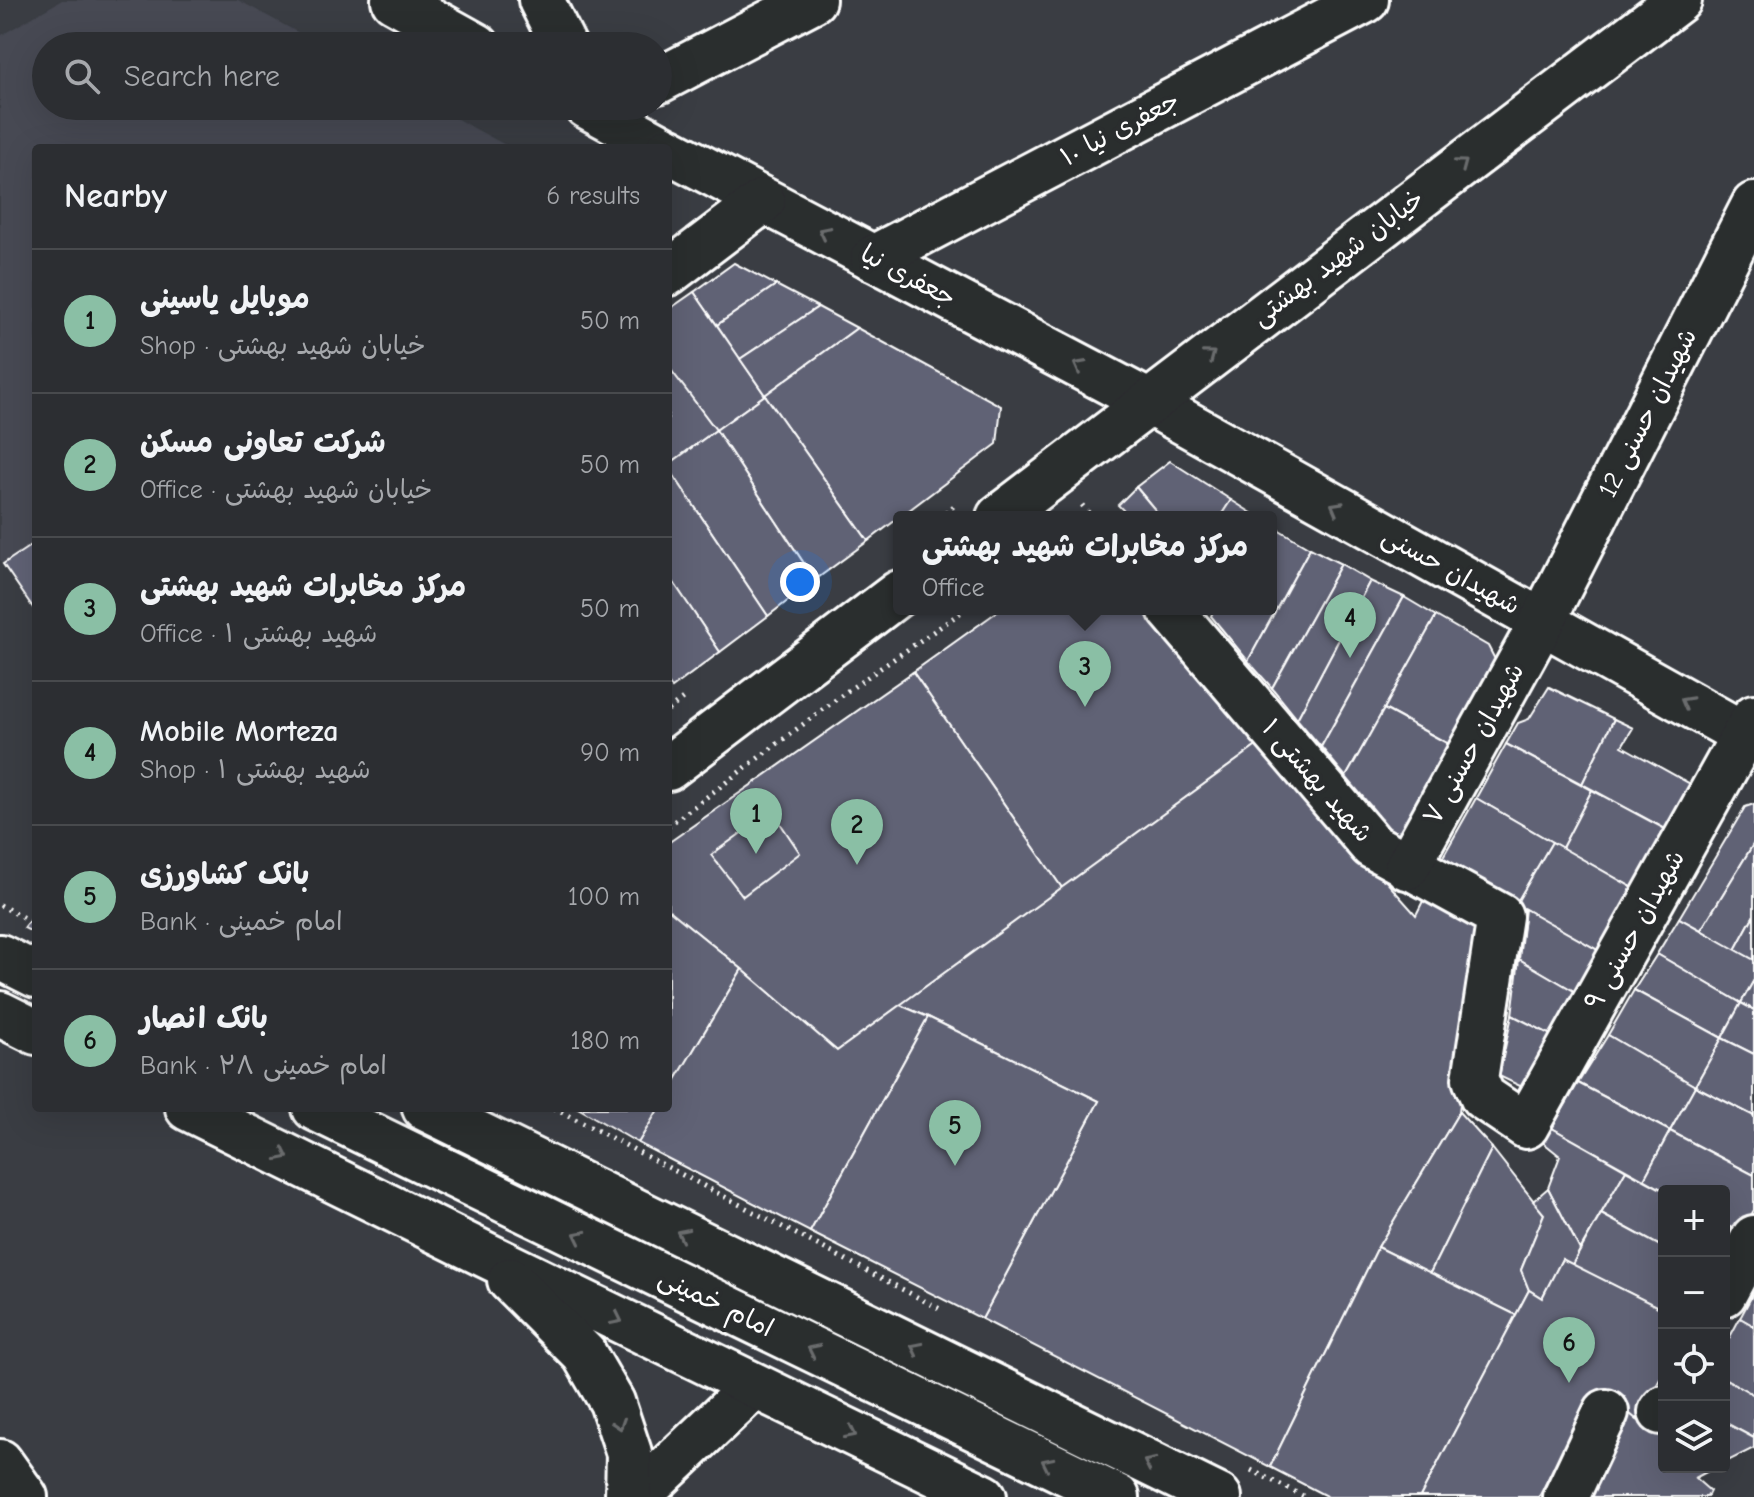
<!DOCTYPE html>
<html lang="en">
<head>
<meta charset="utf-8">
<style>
  body { margin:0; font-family:"Comic Neue","Playpen Sans Arabic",sans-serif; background:#34363a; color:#f1f3f6 }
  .controls { position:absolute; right:24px; bottom:24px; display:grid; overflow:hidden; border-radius:8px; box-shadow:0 8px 32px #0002 }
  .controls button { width:72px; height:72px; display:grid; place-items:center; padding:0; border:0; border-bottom:2px solid #484a4d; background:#2c2e32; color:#f1f3f6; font:40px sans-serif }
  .you { position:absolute; left:800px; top:582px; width:28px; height:28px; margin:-20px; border:6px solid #fff; border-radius:50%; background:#1a73e8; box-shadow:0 0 0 12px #1a73e833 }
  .badge { display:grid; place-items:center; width:52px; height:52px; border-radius:50%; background:#8abfa5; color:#111; font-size:26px; font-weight:700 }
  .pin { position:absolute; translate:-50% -66px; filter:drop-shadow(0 2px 4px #0008) }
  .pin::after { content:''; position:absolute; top:42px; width:28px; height:24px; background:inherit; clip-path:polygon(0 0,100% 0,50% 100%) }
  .popup { position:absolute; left:893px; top:511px; width:384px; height:104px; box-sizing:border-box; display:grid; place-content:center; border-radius:8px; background:#2c2e32; filter:drop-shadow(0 2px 6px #0005); font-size:26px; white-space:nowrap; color:#a6a8ac }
  .popup b { font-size:30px; color:#f1f3f6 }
  .popup::after { content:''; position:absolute; left:50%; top:100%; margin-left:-16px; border:16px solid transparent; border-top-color:#2c2e32 }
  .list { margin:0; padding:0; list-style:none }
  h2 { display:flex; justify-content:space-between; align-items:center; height:104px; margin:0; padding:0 32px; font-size:34px }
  h2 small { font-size:26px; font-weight:400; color:#a6a8ac }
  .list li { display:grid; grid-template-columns:52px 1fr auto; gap:24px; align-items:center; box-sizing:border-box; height:144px; padding:0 32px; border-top:2px solid #484a4d }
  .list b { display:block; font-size:30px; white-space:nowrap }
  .list p { margin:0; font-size:26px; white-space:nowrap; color:#a6a8ac }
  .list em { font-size:26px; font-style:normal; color:#a6a8ac }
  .icon { flex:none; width:44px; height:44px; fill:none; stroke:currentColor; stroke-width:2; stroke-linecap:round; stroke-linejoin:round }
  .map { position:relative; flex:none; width:1754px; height:1497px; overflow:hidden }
  .search { position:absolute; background:#2c2e32; box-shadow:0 8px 32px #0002; left:32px; top:32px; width:640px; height:88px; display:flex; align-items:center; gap:20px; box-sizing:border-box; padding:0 28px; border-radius:44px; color:#a6a8ac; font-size:30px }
  .panel { position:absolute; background:#2c2e32; box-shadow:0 8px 32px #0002; left:32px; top:144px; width:640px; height:968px; border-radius:8px }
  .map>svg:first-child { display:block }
  .built { fill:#464852 }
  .building { fill:#616275; stroke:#fff; stroke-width:2 }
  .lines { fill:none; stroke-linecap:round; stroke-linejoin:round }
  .minor-casing { stroke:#fff; stroke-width:50 }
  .major-casing { stroke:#fff; stroke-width:50 }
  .path { stroke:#fff; stroke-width:5; stroke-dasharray:2 6; stroke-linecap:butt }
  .minor { stroke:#2a2d2e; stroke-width:44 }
  .major { stroke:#2a2d2e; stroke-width:44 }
  .oneway { stroke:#6a6c6d }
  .labels { text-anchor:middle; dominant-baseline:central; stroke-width:8; stroke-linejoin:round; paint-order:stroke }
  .street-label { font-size:26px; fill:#fff; stroke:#2a2d2e }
</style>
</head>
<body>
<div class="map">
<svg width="1754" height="1497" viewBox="0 0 1754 1497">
  <rect width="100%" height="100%" fill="#3a3d43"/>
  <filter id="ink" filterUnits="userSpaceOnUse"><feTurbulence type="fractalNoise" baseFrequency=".0125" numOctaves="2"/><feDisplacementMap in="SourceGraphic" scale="16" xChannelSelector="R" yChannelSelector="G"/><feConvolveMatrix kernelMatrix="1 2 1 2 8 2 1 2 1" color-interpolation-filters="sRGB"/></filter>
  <g filter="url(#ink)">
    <path class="built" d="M62 0H238L323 46H46V106H433L511 148H36V542L3 564 0 560V36Z"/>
    <g class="building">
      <path d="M734 263 776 285 717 325 694 292Z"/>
      <path d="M776 285 818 307 740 359 717 325Z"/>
      <path d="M694 292 765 395 716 430 668 366V310Z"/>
      <path d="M818 307 857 328 765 395 740 359Z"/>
      <path d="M857 328 1001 406 997 444 868 541 765 395Z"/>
      <path d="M668 366 716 430 668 465Z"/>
      <path d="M765 395 868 541 815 580 716 430Z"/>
      <path d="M716 430 815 580 768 616 668 467V465Z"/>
      <path d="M1170 461 1231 500 1220 517H1161L1136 487Z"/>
      <path d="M668 467 768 616 720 652 668 574Z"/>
      <path d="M1136 487 1161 517H1130L1118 505Z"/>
      <path d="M1231 500 1258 517H1220Z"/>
      <path d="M1271 525 1310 548 1248 661 1211 616 1214 609H1271Z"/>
      <path d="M36 542V612L3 564Z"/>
      <path d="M1310 548 1341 564 1272 688 1248 661Z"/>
      <path d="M1341 564 1370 581 1297 719 1272 688Z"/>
      <path d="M668 574 720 652 672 688 668 683Z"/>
      <path d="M1370 581 1404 597 1321 747 1297 719Z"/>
      <path d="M1404 597 1436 616 1346 777 1321 747Z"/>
      <path d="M1001 609H1149L1262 742 1062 888 913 672Z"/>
      <path d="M1436 616 1488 646 1499 667 1454 747 1384 709Z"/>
      <path d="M913 672 1062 888 837 1051 742 969 668 909V843Z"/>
      <path d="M1549 687 1614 719 1582 784 1506 744 1518 723 1529 719Z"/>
      <path d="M1384 709 1454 747 1402 839 1389 828 1346 777Z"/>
      <path d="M1614 719 1633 728 1622 746 1692 785 1667 830 1582 784Z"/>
      <path d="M1262 742 1416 915 1425 897 1483 925 1459 1112 1378 1247 1270 1467 982 1319 1099 1101 928 1017 900 1005Z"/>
      <path d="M1506 744 1592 790 1562 848 1476 798Z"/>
      <path d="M1592 790 1667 830 1635 889 1562 848Z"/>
      <path d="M1476 798 1552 842 1516 904 1440 862Z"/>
      <path d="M1754 804V843L1701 930 1679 918 1745 807Z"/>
      <path d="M772 811 800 853 743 896 711 855Z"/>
      <path d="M1552 842 1635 889 1601 952 1516 904Z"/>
      <path d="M1754 843V915L1735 950 1701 930Z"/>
      <path d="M668 909 742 969 668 1093Z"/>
      <path d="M1525 909 1601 952 1579 994 1519 959Z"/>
      <path d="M36 912V934L24 928Z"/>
      <path d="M1754 915V960L1735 950Z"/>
      <path d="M1679 918 1754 960V980L1741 1003 1657 954Z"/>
      <path d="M1657 954 1741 1003 1722 1038 1634 990Z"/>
      <path d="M1519 959 1579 994 1555 1037 1512 1015Z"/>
      <path d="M742 969 837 1051 900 1005 928 1017 810 1232 638 1143 659 1108H668V1093Z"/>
      <path d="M1754 980V1010L1741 1003Z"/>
      <path d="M1634 990 1722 1038 1695 1086 1608 1035Z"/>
      <path d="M1741 1003 1754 1010V1054L1722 1038Z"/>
      <path d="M1512 1015 1555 1037 1530 1083 1522 1087 1499 1076Z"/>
      <path d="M928 1017 1099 1101 982 1319 810 1232Z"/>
      <path d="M1608 1035 1695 1086 1670 1131 1578 1083Z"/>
      <path d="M1722 1038 1754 1054V1116L1695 1086Z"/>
      <path d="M1578 1083 1670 1131 1644 1179 1552 1128Z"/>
      <path d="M1695 1086 1754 1116V1175L1670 1131Z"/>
      <path d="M578 1108H659L638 1143Z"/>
      <path d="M1459 1112 1492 1148 1430 1273 1378 1247Z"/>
      <path d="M1552 1128 1626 1170 1580 1250 1548 1188 1560 1156 1540 1140Z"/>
      <path d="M1670 1131 1754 1175V1210L1741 1233 1724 1223V1191H1665L1644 1179Z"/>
      <path d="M1492 1148 1544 1214 1521 1270 1529 1290 1516 1315 1430 1273Z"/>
      <path d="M1626 1170 1665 1191 1664 1248 1601 1214Z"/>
      <path d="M1548 1188 1580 1250 1572 1265 1562 1259 1542 1298 1529 1290 1521 1270 1544 1214 1533 1201Z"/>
      <path d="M1601 1214 1664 1248V1310L1572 1265Z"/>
      <path d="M1724 1223 1741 1233 1724 1264Z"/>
      <path d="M1378 1247 1516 1315 1420 1497H1328L1270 1467Z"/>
      <path d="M1562 1259 1664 1310V1372L1637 1420 1624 1409 1592 1393 1539 1497H1420L1529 1290 1542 1298Z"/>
      <path d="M1754 1292V1326L1740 1318Z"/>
      <path d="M1740 1318 1754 1326V1395L1724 1378V1348Z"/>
      <path d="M1724 1378 1754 1395V1438L1724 1422Z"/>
      <path d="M1624 1409 1637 1420 1664 1434V1467H1716L1695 1478 1710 1491 1707 1497H1581Z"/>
      <path d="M1724 1422 1754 1438V1448L1724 1463Z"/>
    </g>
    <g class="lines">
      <g class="minor-casing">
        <g id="minor">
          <path d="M394 0 477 46"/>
          <path d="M541 0 564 46"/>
          <path d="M658 81 813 0"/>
          <path d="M587 106 664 148"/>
          <path d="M668 150 1148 402 1754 740"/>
          <path d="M873 258 1366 0"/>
          <path d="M668 273 763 201"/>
          <path d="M999 517 1679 0"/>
          <path d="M1170 609 1372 846 1500 916 1475 1079 1483 1097 1526 1126 1754 717"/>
          <path d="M668 768 899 593"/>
          <path d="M1407 867 1542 622 1754 205"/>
          <path d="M425 1108 1219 1497"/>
          <path d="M1724 1294 1754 1238"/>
          <path d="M1661 1412 1664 1408"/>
          <path d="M0 1462 25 1497"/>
          <path d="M637 1497 754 1386"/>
          <path d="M1566 1497 1606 1412"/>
        </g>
      </g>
      <g class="major-casing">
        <g id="major">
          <path d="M0 957 36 975"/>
          <path d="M0 1014 36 1032"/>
          <path d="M188 1108 486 1255 984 1497"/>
          <path d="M315 1108 1117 1497"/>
          <path d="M510 1280 584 1354 612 1402 629 1453 628 1497"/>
        </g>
      </g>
      <g class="path">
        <path d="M1082 505 1092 517"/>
        <path d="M939 517 958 503"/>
        <path d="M668 710 683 699"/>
        <path d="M668 826 846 692 966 609"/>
        <path d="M0 905 24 918"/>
        <path d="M554 1108 944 1311"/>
        <path d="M1251 1470 1305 1497"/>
      </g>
      <use href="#minor" class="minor"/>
      <use href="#major" class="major"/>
    </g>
    <defs><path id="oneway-chevron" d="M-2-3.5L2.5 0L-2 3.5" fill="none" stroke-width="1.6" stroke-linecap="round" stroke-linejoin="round" transform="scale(2)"/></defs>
    <g class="oneway">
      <use href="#oneway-chevron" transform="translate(1462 164) rotate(-37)"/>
      <use href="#oneway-chevron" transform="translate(824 232) rotate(-153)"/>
      <use href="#oneway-chevron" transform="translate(1210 355) rotate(-37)"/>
      <use href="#oneway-chevron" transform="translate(1079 366) rotate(-152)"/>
      <use href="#oneway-chevron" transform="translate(1336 507) rotate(-151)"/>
      <use href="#oneway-chevron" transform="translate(1686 702) rotate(-151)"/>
      <use href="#oneway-chevron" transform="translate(283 1155) rotate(26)"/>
      <use href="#oneway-chevron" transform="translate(682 1234) rotate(-154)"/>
      <use href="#oneway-chevron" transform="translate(579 1236) rotate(-154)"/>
      <use href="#oneway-chevron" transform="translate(617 1319) rotate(26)"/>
      <use href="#oneway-chevron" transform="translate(916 1348) rotate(-154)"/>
      <use href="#oneway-chevron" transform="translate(813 1350) rotate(-154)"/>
      <use href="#oneway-chevron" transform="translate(619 1424) rotate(72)"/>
      <use href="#oneway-chevron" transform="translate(851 1433) rotate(26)"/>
      <use href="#oneway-chevron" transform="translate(1047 1463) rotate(-154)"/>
      <use href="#oneway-chevron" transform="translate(1149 1463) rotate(-154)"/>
    </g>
  </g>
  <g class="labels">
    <g class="street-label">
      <text transform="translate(1120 129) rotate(-28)">جعفری نیا ۱۰</text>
      <text transform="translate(1338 258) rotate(-37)">خیابان شهید بهشتی</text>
      <text transform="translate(908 276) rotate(28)">جعفری نیا</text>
      <text transform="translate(1648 413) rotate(-63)">شهیدان حسنی 12</text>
      <text transform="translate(1451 571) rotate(29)">شهیدان حسنی</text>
      <text transform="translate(1474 744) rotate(-61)">شهیدان حسنی ۷</text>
      <text transform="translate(1317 781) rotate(49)">شهید بهشتی ۱</text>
      <text transform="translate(1635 930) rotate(-61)">شهیدان حسنی ۹</text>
      <text transform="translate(716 1303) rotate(26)">امام خمینی</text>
    </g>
  </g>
</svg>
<div class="controls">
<button>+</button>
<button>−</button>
<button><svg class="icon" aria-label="locate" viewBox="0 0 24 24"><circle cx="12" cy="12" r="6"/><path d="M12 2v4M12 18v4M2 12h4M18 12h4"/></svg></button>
<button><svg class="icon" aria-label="layers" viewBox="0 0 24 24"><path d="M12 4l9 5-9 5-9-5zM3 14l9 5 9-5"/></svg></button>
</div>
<div class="you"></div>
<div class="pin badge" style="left:756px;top:854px">1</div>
<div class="pin badge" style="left:857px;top:865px">2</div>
<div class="pin badge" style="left:1085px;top:707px">3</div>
<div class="popup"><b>مرکز مخابرات شهید بهشتی</b>Office</div>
<div class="pin badge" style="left:1350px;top:658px">4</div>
<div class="pin badge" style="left:955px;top:1166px">5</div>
<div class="pin badge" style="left:1569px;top:1383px">6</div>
<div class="search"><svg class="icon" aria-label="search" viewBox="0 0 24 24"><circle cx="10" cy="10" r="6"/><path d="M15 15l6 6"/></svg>Search here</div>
<section class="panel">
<h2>Nearby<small>6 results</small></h2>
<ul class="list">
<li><span class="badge">1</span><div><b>موبایل یاسینی</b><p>Shop · خیابان شهید بهشتی</p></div><em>50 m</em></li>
<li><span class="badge">2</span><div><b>شرکت تعاونی مسکن</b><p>Office · خیابان شهید بهشتی</p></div><em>50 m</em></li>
<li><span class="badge">3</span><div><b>مرکز مخابرات شهید بهشتی</b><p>Office · شهید بهشتی ۱</p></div><em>50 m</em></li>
<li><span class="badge">4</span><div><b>Mobile Morteza</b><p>Shop · شهید بهشتی ۱</p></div><em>90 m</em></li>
<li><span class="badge">5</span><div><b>بانک کشاورزی</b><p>Bank · امام خمینی</p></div><em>100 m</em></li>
<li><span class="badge">6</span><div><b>بانک انصار</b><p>Bank · امام خمینی ۲۸</p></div><em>180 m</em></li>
</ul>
</section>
</div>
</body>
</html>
